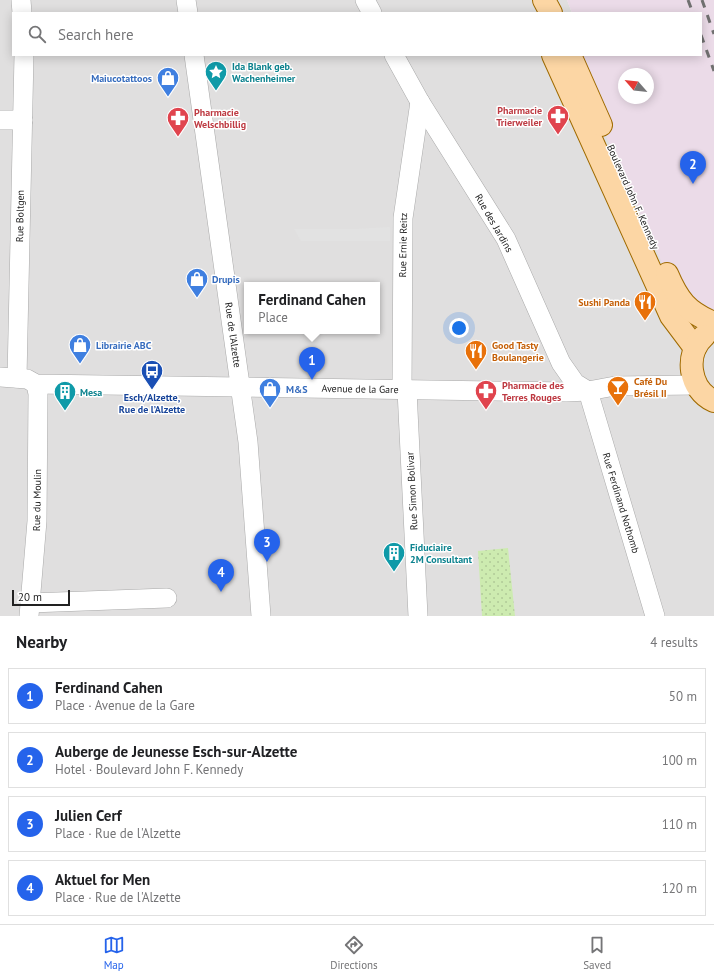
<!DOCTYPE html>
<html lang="en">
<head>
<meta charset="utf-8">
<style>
  body { margin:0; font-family:"PT Sans",sans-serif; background:#f2f2f2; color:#202124 }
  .compass { position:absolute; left:618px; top:68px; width:36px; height:36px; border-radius:50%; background:#fff; box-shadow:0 2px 10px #0003; rotate:298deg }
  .scale { position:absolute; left:12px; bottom:10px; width:58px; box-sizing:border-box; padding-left:4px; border:2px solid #222; border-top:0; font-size:11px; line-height:14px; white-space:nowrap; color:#222; -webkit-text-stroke:3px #fff; paint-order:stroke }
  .you { position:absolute; left:459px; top:328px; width:14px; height:14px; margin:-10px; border:3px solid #fff; border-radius:50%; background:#1a73e8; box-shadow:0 0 0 6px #1a73e833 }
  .badge { display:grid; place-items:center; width:26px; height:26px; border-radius:50%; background:#2563eb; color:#fff; font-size:13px; font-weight:700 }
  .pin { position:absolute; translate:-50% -33px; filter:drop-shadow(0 1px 2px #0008) }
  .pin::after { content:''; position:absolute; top:21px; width:14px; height:12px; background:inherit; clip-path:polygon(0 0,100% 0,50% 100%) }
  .popup { position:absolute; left:244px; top:282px; width:136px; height:52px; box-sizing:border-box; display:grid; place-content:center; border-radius:0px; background:#fff; filter:drop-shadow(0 1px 3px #0005); font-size:13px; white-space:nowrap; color:#757577 }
  .popup b { font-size:15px; color:#202124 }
  .popup::after { content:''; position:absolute; left:50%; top:100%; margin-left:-8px; border:8px solid transparent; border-top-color:#fff }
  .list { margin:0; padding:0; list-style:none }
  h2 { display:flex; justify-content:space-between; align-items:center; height:52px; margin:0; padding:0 16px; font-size:17px }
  h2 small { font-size:13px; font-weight:400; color:#757577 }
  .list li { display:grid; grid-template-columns:26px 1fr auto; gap:12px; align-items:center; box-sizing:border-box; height:56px; margin:0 8px 8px; padding:0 8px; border:1px solid #e0e0e0; border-radius:0px }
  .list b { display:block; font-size:15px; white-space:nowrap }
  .list p { margin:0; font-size:13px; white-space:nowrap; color:#757577 }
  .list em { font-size:13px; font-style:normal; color:#757577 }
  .icon { flex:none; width:22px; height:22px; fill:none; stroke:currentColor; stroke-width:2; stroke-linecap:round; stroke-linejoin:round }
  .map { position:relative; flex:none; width:714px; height:616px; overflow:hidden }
  .search { position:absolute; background:#fff; box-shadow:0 2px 10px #0003; left:12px; right:12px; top:12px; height:44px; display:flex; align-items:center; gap:10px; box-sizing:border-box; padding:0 14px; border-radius:0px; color:#757577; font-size:15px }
  .sheet { height:308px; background:#fff }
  nav { display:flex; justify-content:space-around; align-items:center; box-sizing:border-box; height:56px; border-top:1px solid #e0e0e0; background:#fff; font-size:11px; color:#757577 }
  nav a { display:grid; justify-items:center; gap:2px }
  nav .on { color:#2563eb }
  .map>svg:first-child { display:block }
  .residential { fill:#e0dfdf; fill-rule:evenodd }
  .railway { fill:#ebdbe8; fill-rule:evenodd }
  .grass { fill:url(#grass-dots) }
  .parking { fill:#e2e2e2 }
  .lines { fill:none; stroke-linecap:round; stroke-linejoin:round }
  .street-casing { stroke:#a9a9a9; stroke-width:20 }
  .primary-casing { stroke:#a06b00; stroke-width:24 }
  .street { stroke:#fff; stroke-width:19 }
  .primary { stroke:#fcd6a4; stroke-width:22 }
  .rail { stroke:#707070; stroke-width:3; stroke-dasharray:8 8; stroke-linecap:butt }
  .labels { text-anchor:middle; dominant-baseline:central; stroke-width:3; stroke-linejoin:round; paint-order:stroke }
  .culture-label { font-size:10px; font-weight:bold; fill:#0d838f; stroke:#fff; text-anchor:start }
  .shop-label { font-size:10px; font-weight:bold; fill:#366cbe; stroke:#fff; text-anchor:start }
  .health-label { font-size:10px; font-weight:bold; fill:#be3a42; stroke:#fff; text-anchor:start }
  .street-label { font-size:10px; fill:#222; stroke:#fff }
  .food-label { font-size:10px; font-weight:bold; fill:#c56008; stroke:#fff; text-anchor:start }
  .transit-label { font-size:10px; font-weight:bold; fill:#164399; stroke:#fff }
</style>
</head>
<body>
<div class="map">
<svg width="714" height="616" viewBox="0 0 714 616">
  <defs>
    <pattern id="grass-dots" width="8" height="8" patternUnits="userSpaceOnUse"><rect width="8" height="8" fill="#cdebb0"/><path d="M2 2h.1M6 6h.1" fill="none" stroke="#b0c997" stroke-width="1.8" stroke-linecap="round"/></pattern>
  </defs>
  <rect width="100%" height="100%" fill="#f2efe9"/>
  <path class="residential" d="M0 0H567L572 13H13V55H583L573 59 714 316V616H0ZM247 285H377V331H247Z"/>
  <path class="railway" d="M567 0H714V316L673 288 572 59 583 55H701V13H572ZM624 74H648V98H624Z"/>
  <path class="grass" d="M508 548 515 616H482L478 551Z"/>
  <path class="parking" d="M390 227V241H301L294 229H355Z"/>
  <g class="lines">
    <g class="street-casing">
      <g id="street">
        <path d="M21 0 22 13"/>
        <path d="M186 0 188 13"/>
        <path d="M365 0 372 13"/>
        <path d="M194 55 248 442 261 616"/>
        <path d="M394 55 420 102 506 239 561 363 575 383 588 391"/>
        <path d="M0 120H23"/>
        <path d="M0 377 27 379 36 384 566 392 588 391 615 386 696 385"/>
        <path d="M17 378 24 55"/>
        <path d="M402 389 403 218 420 102"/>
        <path d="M407 390 418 616"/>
        <path d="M588 391 655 616"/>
        <path d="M30 603 167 598"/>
        <path d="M29 616 37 521 38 394 36 384"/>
      </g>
    </g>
    <g class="primary-casing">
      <g id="primary">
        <path d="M544 0 551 13"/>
        <path d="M553 55 671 316 695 348"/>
        <path d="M570 55 601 125"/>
        <path d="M667 274C678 300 687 312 714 323"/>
        <path d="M704 336C684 354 689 390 714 401"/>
      </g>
    </g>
    <use href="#street" class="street"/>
    <use href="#primary" class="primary"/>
    <g class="rail">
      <path d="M688 0 693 13"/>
      <path d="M702 0 714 34"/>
      <path d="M701 35 714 71"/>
    </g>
  </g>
  <defs>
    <g id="sight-pin" transform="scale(1.15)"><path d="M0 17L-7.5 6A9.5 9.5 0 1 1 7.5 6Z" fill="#0f9aa8" stroke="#fff"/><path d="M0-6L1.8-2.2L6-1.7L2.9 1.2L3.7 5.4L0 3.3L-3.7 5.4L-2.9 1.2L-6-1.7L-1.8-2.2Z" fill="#fff"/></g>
    <g id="shop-pin" transform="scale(1.15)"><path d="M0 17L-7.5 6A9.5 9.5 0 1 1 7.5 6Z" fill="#3f7fe0" stroke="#fff"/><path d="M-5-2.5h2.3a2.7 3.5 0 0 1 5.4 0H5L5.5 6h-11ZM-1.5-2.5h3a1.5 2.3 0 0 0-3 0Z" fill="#fff"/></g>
    <g id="pharmacy-pin" transform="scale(1.15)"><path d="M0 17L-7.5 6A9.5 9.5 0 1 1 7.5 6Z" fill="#e0444e" stroke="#fff"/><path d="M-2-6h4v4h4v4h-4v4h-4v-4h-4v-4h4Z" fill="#fff"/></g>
    <g id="restaurant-pin" transform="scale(1.15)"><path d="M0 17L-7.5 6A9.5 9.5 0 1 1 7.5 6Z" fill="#e8710a" stroke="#fff"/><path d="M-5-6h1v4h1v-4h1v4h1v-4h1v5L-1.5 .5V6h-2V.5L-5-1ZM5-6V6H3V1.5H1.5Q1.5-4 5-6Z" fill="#fff"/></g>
    <g id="bus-pin" transform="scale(1.15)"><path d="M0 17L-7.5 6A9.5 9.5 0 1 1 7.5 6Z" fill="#1a4fb4" stroke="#fff"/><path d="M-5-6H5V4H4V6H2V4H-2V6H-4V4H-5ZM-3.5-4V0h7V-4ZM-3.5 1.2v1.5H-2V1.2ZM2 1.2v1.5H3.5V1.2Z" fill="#fff"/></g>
    <g id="bar-pin" transform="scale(1.15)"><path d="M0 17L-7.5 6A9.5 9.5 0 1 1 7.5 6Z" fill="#e8710a" stroke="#fff"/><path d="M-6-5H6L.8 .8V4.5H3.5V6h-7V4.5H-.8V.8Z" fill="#fff"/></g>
    <g id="building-pin" transform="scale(1.15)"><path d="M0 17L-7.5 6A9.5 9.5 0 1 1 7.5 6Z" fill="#0f9aa8" stroke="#fff"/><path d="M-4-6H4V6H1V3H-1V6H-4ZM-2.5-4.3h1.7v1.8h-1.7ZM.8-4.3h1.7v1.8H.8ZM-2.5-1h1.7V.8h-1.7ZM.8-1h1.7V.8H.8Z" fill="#fff"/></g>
  </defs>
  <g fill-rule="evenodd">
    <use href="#sight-pin" x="216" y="72"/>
    <use href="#shop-pin" x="168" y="78"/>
    <use href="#pharmacy-pin" x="558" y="116"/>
    <use href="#pharmacy-pin" x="178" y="118"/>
    <use href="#shop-pin" x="197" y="279"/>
    <use href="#restaurant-pin" x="645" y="302"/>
    <use href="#shop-pin" x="80" y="345"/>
    <use href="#restaurant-pin" x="476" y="351"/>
    <use href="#bus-pin" x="152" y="371"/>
    <use href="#bar-pin" x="618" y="387"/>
    <use href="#shop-pin" x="270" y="389"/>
    <use href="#pharmacy-pin" x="486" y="391"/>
    <use href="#building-pin" x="65" y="392"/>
    <use href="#building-pin" x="394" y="553"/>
  </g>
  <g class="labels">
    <g class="culture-label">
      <text x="232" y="66">Ida Blank geb.<tspan x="232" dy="12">Wachenheimer</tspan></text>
      <text x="80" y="392">Mesa</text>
      <text x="410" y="547">Fiduciaire<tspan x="410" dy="12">2M Consultant</tspan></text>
    </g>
    <g class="shop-label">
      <text x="152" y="78" text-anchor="end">Maiucotattoos</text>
      <text x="212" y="279">Drupis</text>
      <text x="96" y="345">Librairie ABC</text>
      <text x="286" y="389">M&amp;S</text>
    </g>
    <g class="health-label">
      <text x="542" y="110" text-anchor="end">Pharmacie<tspan x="542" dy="12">Trierweiler</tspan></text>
      <text x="194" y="112">Pharmacie<tspan x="194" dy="12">Welschbillig</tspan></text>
      <text x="502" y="385">Pharmacie des<tspan x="502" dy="12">Terres Rouges</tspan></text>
    </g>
    <g class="street-label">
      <text transform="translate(633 197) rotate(66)">Boulevard John F. Kennedy</text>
      <text transform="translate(20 216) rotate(-89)">Rue Boltgen</text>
      <text transform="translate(494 223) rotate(60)">Rue des Jardins</text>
      <text transform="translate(403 245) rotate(-89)">Rue Ernie Reitz</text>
      <text transform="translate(233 335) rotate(82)">Rue de l'Alzette</text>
      <text transform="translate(360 389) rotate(1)">Avenue de la Gare</text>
      <text transform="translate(412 491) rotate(-93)">Rue Simon Bolivar</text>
      <text transform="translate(37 500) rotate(-89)">Rue du Moulin</text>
      <text transform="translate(621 503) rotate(73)">Rue Ferdinand Nothomb</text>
    </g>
    <g class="food-label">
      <text x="630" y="302" text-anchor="end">Sushi Panda</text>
      <text x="492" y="345">Good Tasty<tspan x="492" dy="12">Boulangerie</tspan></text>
      <text x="634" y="381">Café Du<tspan x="634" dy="12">Brésil II</tspan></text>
    </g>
    <g class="transit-label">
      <text x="152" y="397">Esch/Alzette,<tspan x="152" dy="12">Rue de l’Alzette</tspan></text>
    </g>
  </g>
</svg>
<svg class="compass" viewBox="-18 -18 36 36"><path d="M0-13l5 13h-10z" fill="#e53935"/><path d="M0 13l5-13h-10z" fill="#757577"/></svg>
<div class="scale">20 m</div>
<div class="you"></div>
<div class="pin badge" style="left:312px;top:380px">1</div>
<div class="popup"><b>Ferdinand Cahen</b>Place</div>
<div class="pin badge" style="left:693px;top:184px">2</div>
<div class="pin badge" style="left:267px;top:562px">3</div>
<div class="pin badge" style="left:221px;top:592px">4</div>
<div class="search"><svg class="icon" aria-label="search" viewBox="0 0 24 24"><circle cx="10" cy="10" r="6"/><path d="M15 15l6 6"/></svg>Search here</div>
</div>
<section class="sheet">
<h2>Nearby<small>4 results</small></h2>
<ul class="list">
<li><span class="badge">1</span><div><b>Ferdinand Cahen</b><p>Place · Avenue de la Gare</p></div><em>50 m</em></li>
<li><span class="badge">2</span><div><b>Auberge de Jeunesse Esch-sur-Alzette</b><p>Hotel · Boulevard John F. Kennedy</p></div><em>100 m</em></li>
<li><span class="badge">3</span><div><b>Julien Cerf</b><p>Place · Rue de l'Alzette</p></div><em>110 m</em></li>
<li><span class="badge">4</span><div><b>Aktuel for Men</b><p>Place · Rue de l'Alzette</p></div><em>120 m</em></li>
</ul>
</section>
<nav>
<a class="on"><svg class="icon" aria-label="map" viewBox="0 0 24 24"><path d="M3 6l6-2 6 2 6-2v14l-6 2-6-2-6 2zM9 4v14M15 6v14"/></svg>Map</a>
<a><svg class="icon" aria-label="directions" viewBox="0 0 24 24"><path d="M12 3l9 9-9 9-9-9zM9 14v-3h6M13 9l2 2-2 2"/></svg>Directions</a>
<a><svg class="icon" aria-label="saved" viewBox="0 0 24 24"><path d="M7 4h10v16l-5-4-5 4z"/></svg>Saved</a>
</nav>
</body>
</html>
